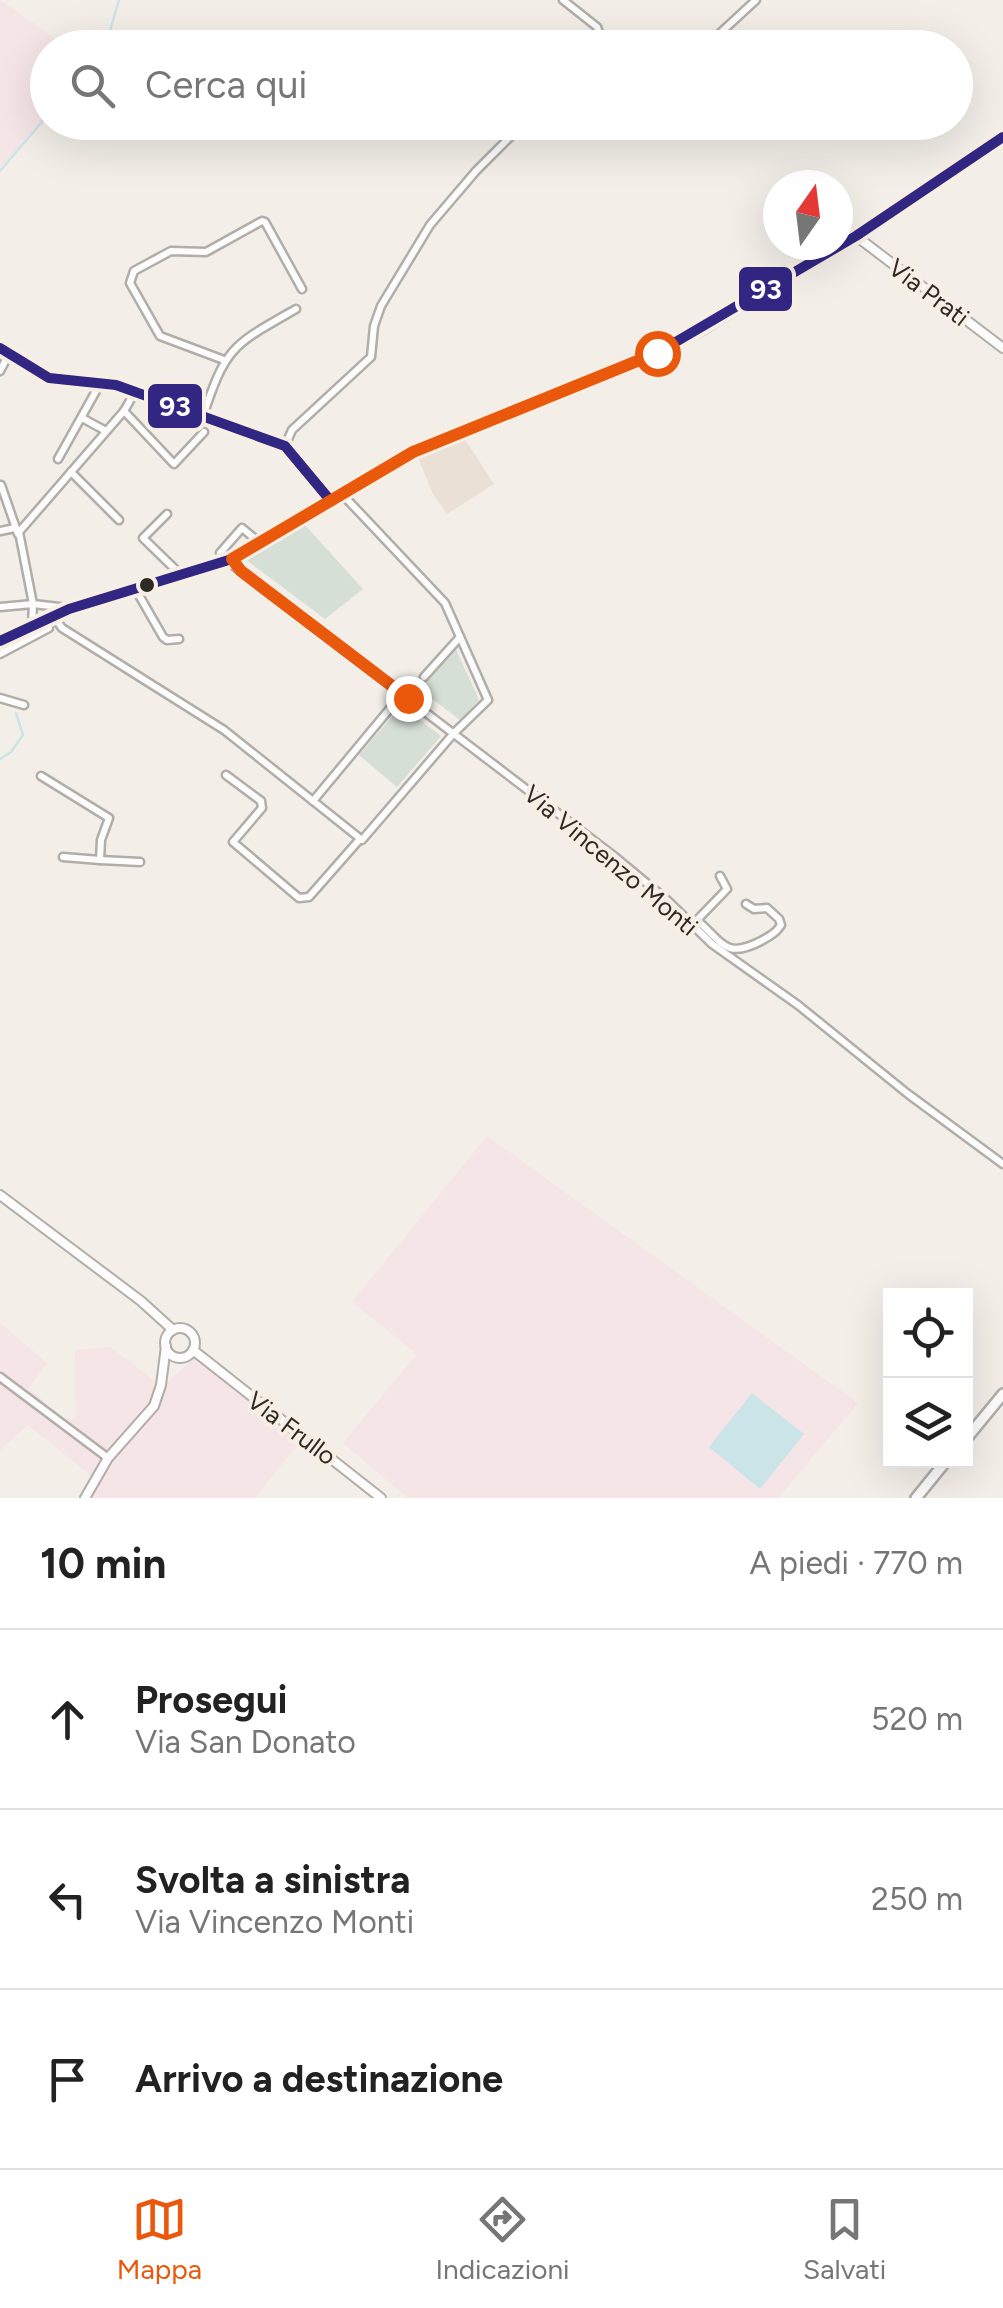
<!DOCTYPE html>
<html lang="it">
<head>
<meta charset="utf-8">
<style>
  body { margin:0; font-family:Figtree,sans-serif; background:#f2f2f2; color:#222 }
  .controls { position:absolute; right:30px; bottom:30px; display:grid; overflow:hidden; border-radius:0px; box-shadow:0 10px 40px #0002 }
  .controls button { width:90px; height:90px; display:grid; place-items:center; padding:0; border:0; border-bottom:2px solid #e0e0e0; background:#fff; color:#222; font:50px sans-serif }
  .compass { position:absolute; left:763px; top:170px; width:90px; height:90px; border-radius:50%; background:#fff; box-shadow:0 10px 40px #0002; rotate:14deg }
  .stop { position:absolute; width:30px; height:30px; margin:-22px; border:8px solid #ea580c; border-radius:50%; background:#fff }
  .stop.end { background:#ea580c; border-color:#fff; box-shadow:0 2px 10px #0008 }
  .list { margin:0; padding:0; list-style:none }
  h2 { display:flex; justify-content:space-between; align-items:center; height:130px; margin:0; padding:0 40px; font-size:42px }
  h2 small { font-size:32px; font-weight:400; color:#767676 }
  .list li { display:grid; grid-template-columns:65px 1fr auto; gap:30px; align-items:center; box-sizing:border-box; height:180px; padding:0 40px; border-top:2px solid #e0e0e0 }
  .list b { display:block; font-size:38px; white-space:nowrap }
  .list p { margin:0; font-size:32px; white-space:nowrap; color:#767676 }
  .list em { font-size:32px; font-style:normal; color:#767676 }
  .icon { flex:none; width:55px; height:55px; fill:none; stroke:currentColor; stroke-width:2; stroke-linecap:round; stroke-linejoin:round }
  .map { position:relative; flex:none; width:1003px; height:1498px; overflow:hidden }
  .search { position:absolute; background:#fff; box-shadow:0 10px 40px #0002; left:30px; right:30px; top:30px; height:110px; display:flex; align-items:center; gap:25px; box-sizing:border-box; padding:0 35px; border-radius:55px; color:#767676; font-size:38px }
  .sheet { height:670px; background:#fff }
  nav { display:flex; justify-content:space-around; align-items:center; box-sizing:border-box; height:140px; border-top:2px solid #e0e0e0; background:#fff; font-size:28px; color:#767676 }
  nav a { display:grid; justify-items:center; gap:5px }
  nav .on { color:#ea580c }
  .map>svg:first-child { display:block }
  .built { fill:#eae0d6 }
  .industrial { fill:#f6e5e6 }
  .green { fill:#d5dfd5 }
  .water { fill:#cae4e8 }
  .lines { fill:none; stroke-linecap:round; stroke-linejoin:round }
  .stream { stroke:#cae4e8; stroke-width:2.5 }
  .street-casing { stroke:#b1ada9; stroke-width:11 }
  .secondary-casing { stroke:#b1ada9; stroke-width:12 }
  .primary-casing { stroke:#b1ada9; stroke-width:14 }
  .street { stroke:#fdfcfc; stroke-width:6 }
  .secondary { stroke:#fdfcfc; stroke-width:8 }
  .primary { stroke:#fdfcfc; stroke-width:9 }
  .bus-1-casing { stroke:#f7eee4; stroke-width:18 }
  .bus-1 { stroke:#312783; stroke-width:10 }
  .route { stroke:#ea580c; stroke-width:12 }
  .bus-dot { fill:#2d2a26; stroke:#f7eee4; stroke-width:4 }
  .labels { text-anchor:middle; dominant-baseline:central; stroke-width:8; stroke-linejoin:round; paint-order:stroke }
  .street-label { font-size:25px; fill:#2d2a26; stroke:#f7eee4 }
  .line-badge { stroke:#f7eee4; stroke-width:4 }
  .badge-label { font-size:28px; text-anchor:middle; font-weight:bold; fill:#fff }
</style>
</head>
<body>
<div class="map">
<svg width="1003" height="1498" viewBox="0 0 1003 1498">
  <rect width="100%" height="100%" fill="#f3eee8"/>
  <path class="built" d="M462 435 494 484 447 514 433 494 418 458Z"/>
  <g class="industrial">
    <path d="M0 0 67 47 48 48 47 115 0 168Z"/>
    <path d="M487 1136 858 1403 778 1498H408L343 1443 417 1354 352 1302Z"/>
    <path d="M0 1323 47 1363 29 1388 65 1421 76 1418 75 1350 110 1347 163 1387 198 1354 298 1431 301 1440 255 1498H83L93 1477 28 1425 0 1450Z"/>
  </g>
  <g class="green">
    <path d="M304 524 363 589 325 619 245 559Z"/>
    <path d="M455 647 479 700 460 720 418 688Z"/>
    <path d="M401 706 441 736 397 787 359 755Z"/>
  </g>
  <path class="water" d="M752 1393 804 1434 760 1489 709 1447Z"/>
  <g class="lines">
    <g class="stream">
      <path d="M105 48 119 0"/>
      <path d="M0 171 48 115"/>
      <path d="M0 759 11 752 23 735 16 713"/>
    </g>
    <g class="street-casing">
      <g id="street">
        <path d="M563 0 597 27 601 37 593 48"/>
        <path d="M601 37 633 48"/>
        <path d="M704 48 756 0"/>
        <path d="M0 348 49 378 116 385 285 446 330 500"/>
        <path d="M224 360 160 336 130 283 134 271 171 251 206 252 262 221 265 222 302 289"/>
        <path d="M0 371 9 354"/>
        <path d="M124 411 174 464 204 432"/>
        <path d="M203 416C226 346 233 345 296 309"/>
        <path d="M82 418 106 431"/>
        <path d="M285 446 292 430 371 357 374 326 381 306 430 225 476 171 525 122"/>
        <path d="M58 459 96 391"/>
        <path d="M71 472 119 520"/>
        <path d="M1 485 18 534"/>
        <path d="M167 514 143 538 181 575"/>
        <path d="M0 531 15 528"/>
        <path d="M220 553 242 528 260 543"/>
        <path d="M232 559 235 567 256 583 614 856 667 900 712 944 798 1005 908 1094 1003 1164"/>
        <path d="M136 590 163 637 167 640 179 639"/>
        <path d="M0 607 33 604 68 608"/>
        <path d="M54 617 62 628 224 730 362 840 454 733 488 700 445 603 342 494"/>
        <path d="M32 625 33 604 19 532 124 411 135 392"/>
        <path d="M0 654 49 628"/>
        <path d="M424 677 460 637"/>
        <path d="M0 698 24 705"/>
        <path d="M226 775 261 801 262 808 233 842 299 898 309 897 360 839"/>
        <path d="M41 776 109 818 101 840 100 860 63 857"/>
        <path d="M313 801 402 694"/>
        <path d="M100 860 140 862"/>
        <path d="M697 920C724 944 726 959 761 941 770 936 776 933 781 925L779 919 767 908 754 909 746 904"/>
        <path d="M697 920 727 889 720 876"/>
        <path d="M0 1377 108 1458"/>
      </g>
    </g>
    <g class="secondary-casing">
      <g id="secondary">
        <path d="M856 236 1003 348"/>
        <path d="M0 1195 141 1301 173 1330"/>
        <circle cx="180" cy="1343" r="15"/>
        <path d="M193 1350 381 1498"/>
        <path d="M85 1498 108 1458 154 1406 161 1385 166 1346"/>
      </g>
    </g>
    <g class="primary-casing">
      <g id="primary">
        <path d="M0 641 69 609 232 559 413 452 657 353 704 328 856 236 1003 137"/>
        <path d="M966 1439 1003 1394"/>
        <path d="M916 1498 947 1460"/>
      </g>
    </g>
    <use href="#street" class="street"/>
    <use href="#secondary" class="secondary"/>
    <use href="#primary" class="primary"/>
    <g class="bus-1-casing">
      <g id="bus-1">
        <path d="M0 348 49 378 116 385 285 446 330 500"/>
        <path d="M0 641 69 609 232 559 413 452 657 353 856 236 1003 137"/>
      </g>
    </g>
    <use href="#bus-1" class="bus-1"/>
  </g>
  <g class="lines">
    <path class="route" d="M408 698 241 571 232 559 413 452 657 353"/>
  </g>
  <circle class="bus-dot" cx="147" cy="585" r="9"/>
  <g class="labels">
    <g class="street-label">
      <text transform="translate(929 292) rotate(37)">Via Prati</text>
      <text transform="translate(611 860) rotate(40)">Via Vincenzo Monti</text>
      <text transform="translate(292 1428) rotate(37)">Via Frullo</text>
    </g>
  </g>
  <g class="line-badge">
    <rect x="737" y="265" width="57" height="48" rx="10" fill="#312783"/>
    <rect x="146" y="382" width="58" height="48" rx="10" fill="#312783"/>
  </g>
  <g class="badge-label">
    <text x="766" y="299">93</text>
    <text x="175" y="416">93</text>
  </g>
</svg>
<div class="controls">
<button><svg class="icon" aria-label="locate" viewBox="0 0 24 24"><circle cx="12" cy="12" r="6"/><path d="M12 2v4M12 18v4M2 12h4M18 12h4"/></svg></button>
<button><svg class="icon" aria-label="layers" viewBox="0 0 24 24"><path d="M12 4l9 5-9 5-9-5zM3 14l9 5 9-5"/></svg></button>
</div>
<svg class="compass" viewBox="-18 -18 36 36"><path d="M0-13l5 13h-10z" fill="#e53935"/><path d="M0 13l5-13h-10z" fill="#767676"/></svg>
<div class="stop" style="left:657px;top:353px"></div>
<div class="stop end" style="left:408px;top:698px"></div>
<div class="search"><svg class="icon" aria-label="search" viewBox="0 0 24 24"><circle cx="10" cy="10" r="6"/><path d="M15 15l6 6"/></svg>Cerca qui</div>
</div>
<section class="sheet">
<h2>10 min<small>A piedi · 770 m</small></h2>
<ul class="list">
<li><svg class="icon" aria-label="ahead" viewBox="0 0 24 24"><path d="M12 20V5M6 11l6-6 6 6"/></svg><div><b>Prosegui</b><p>Via San Donato</p></div><em>520 m</em></li>
<li><svg class="icon" aria-label="left" viewBox="0 0 24 24"><path d="M17 20v-9H6M10 6l-5 5 5 5"/></svg><div><b>Svolta a sinistra</b><p>Via Vincenzo Monti</p></div><em>250 m</em></li>
<li><svg class="icon" aria-label="arrive" viewBox="0 0 24 24"><path d="M6 21V4h12l-3 4 3 4H6"/></svg><div><b>Arrivo a destinazione</b></div></li>
</ul>
</section>
<nav>
<a class="on"><svg class="icon" aria-label="map" viewBox="0 0 24 24"><path d="M3 6l6-2 6 2 6-2v14l-6 2-6-2-6 2zM9 4v14M15 6v14"/></svg>Mappa</a>
<a><svg class="icon" aria-label="directions" viewBox="0 0 24 24"><path d="M12 3l9 9-9 9-9-9zM9 14v-3h6M13 9l2 2-2 2"/></svg>Indicazioni</a>
<a><svg class="icon" aria-label="saved" viewBox="0 0 24 24"><path d="M7 4h10v16l-5-4-5 4z"/></svg>Salvati</a>
</nav>
</body>
</html>
